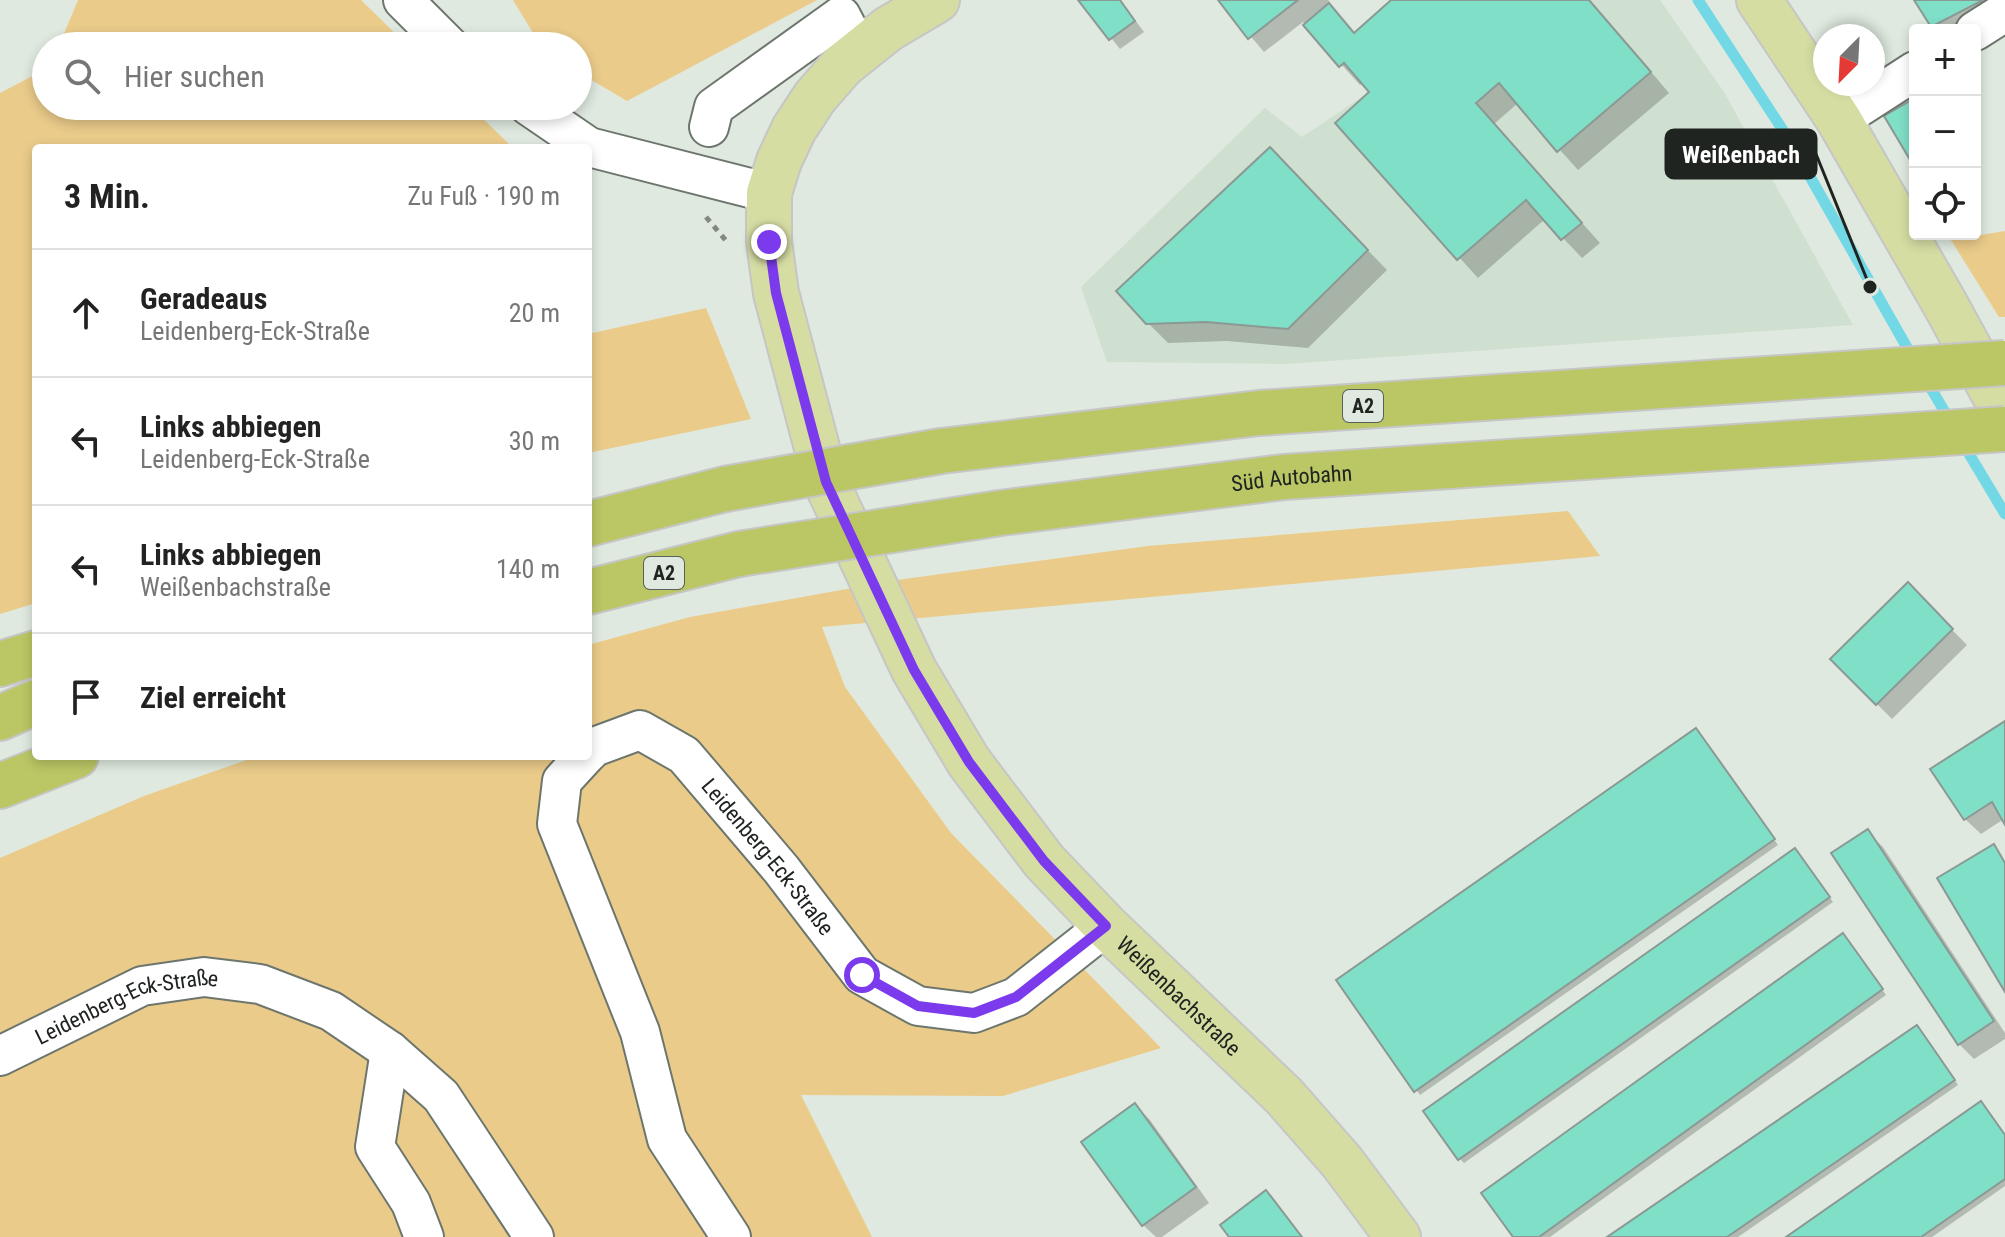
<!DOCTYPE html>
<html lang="de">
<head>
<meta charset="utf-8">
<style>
  body { margin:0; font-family:"Roboto Condensed",sans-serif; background:#f6f6f6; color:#222 }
  .controls { position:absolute; right:24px; top:24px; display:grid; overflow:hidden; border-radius:8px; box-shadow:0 4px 12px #0003 }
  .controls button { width:72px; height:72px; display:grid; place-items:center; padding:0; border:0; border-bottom:2px solid #e0e0e0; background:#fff; color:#222; font:40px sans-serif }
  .compass { position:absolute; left:1813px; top:24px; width:72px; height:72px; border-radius:50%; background:#fff; box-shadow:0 4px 12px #0003; rotate:204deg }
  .stop { position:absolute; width:24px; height:24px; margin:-18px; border:6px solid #7c3aed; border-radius:50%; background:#fff }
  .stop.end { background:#7c3aed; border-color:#fff; box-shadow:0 2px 8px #0008 }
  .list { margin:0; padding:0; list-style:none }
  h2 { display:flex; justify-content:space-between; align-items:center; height:104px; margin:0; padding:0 32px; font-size:34px }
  h2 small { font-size:26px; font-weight:400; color:#767676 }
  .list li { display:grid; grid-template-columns:52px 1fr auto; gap:24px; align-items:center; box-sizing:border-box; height:128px; padding:0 32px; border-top:2px solid #e0e0e0 }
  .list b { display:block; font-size:30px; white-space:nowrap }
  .list p { margin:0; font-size:26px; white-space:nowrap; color:#767676 }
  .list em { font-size:26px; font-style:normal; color:#767676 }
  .icon { flex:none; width:44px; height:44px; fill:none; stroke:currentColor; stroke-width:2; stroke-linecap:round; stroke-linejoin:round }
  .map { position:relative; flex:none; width:2005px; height:1237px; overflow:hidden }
  .search { position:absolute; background:#fff; box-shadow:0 4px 12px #0003; left:32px; top:32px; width:560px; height:88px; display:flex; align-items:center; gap:20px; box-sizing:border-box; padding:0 28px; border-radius:44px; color:#767676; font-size:30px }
  .panel { position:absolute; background:#fff; box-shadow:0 4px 12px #0003; left:32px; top:144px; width:560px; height:616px; border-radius:8px }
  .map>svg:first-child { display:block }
  .built { fill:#d0e0d0 }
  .green { fill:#eacb8a }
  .shadow { fill:#0003 }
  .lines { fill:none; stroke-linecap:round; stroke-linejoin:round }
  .stream { stroke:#72d8e5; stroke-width:11 }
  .building { fill:#80dfc7; stroke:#8b9995; stroke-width:2 }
  .minor-casing { stroke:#6d766d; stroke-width:42 }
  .major-casing { stroke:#c5c6c5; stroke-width:48 }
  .highway-casing { stroke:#c5c6c5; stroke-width:48 }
  .path { stroke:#818881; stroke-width:5; stroke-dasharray:6 6; stroke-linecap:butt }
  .minor { stroke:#fff; stroke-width:38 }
  .major { stroke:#d6dda3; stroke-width:44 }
  .highway { stroke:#bbc765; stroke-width:44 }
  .highway-bridge-casing { stroke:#c5c6c5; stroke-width:48; stroke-linecap:butt }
  .highway-bridge { stroke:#bbc765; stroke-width:44 }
  .route { stroke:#7c3aed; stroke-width:10 }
  .labels { text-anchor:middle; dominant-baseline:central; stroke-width:7; stroke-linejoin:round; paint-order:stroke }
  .shield { fill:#dfe9df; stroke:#595f5a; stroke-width:2 }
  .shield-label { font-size:20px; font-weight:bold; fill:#202421 }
  .street-label { font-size:22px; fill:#202421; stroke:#dfe9df }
  .leader { fill:none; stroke:#202421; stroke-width:3 }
  .callout-dot { fill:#202421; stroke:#dfe9df; stroke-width:3 }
  .callout { fill:#202421; stroke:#202421; stroke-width:3 }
  .callout-label { font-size:24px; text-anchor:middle; font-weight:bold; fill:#fff }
</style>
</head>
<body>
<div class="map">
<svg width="2005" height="1237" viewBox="0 0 2005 1237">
  <rect width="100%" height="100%" fill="#dfe9df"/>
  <path class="built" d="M1391 0H1660L1724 92 1853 325 1285 364 1107 362 1081 287 1265 108 1302 137 1369 92 1333 52Z"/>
  <g class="green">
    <path d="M78 0H361L408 46H59Z"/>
    <path d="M513 0H817L627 101 578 72V46H541Z"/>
    <path d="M46 69V106H470L513 148H36V603L0 614V93Z"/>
    <path d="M2005 231V317H1999L1951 240Z"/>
    <path d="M706 308 751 419 588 453V334Z"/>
    <path d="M1568 511 1600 556 822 627 845 687 951 833 1161 1048 1003 1096 801 1095 872 1237H0V858L144 796 258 756H588V645L690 617 897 580 1148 546Z"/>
  </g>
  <g class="shadow">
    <path d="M1081 0H1120L1144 32 1120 49Z"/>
    <path d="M1220 0H1328L1330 2 1327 4 1355 34 1394 0H1590L1669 93 1578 170 1518 103 1494 124 1600 243 1582 258 1545 219 1478 278 1337 123 1372 92 1364 82 1360 85 1303 22 1264 52Z"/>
    <path d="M1917 0H2005V3L1954 30H1937Z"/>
    <path d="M1975 134 1981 142 1975 156Z"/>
    <path d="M1289 169 1387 270 1308 348 1227 341 1168 343 1147 322Z"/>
    <path d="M1908 585 1967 645 1892 719 1832 659Z"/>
    <path d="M2005 723V821L2004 819 1981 834 1965 819Z"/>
    <path d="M1700 735 1778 845 1420 1095 1339 981Z"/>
    <path d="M1867 832 1883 847 2005 1033V1039L1974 1059 1959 1044Z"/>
    <path d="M1799 855 1833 902 1464 1163 1460 1159 1426 1111Z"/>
    <path d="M1847 940 1886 995 1550 1237H1516Z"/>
    <path d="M1921 1032 1958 1085 1738 1237H1611Z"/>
    <path d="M1135 1105 1150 1120 1209 1203 1162 1237H1156L1143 1225Z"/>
    <path d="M2005 1136V1186L1932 1237H1789Z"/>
  </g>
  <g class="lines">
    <g class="stream">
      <path d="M1698 0 1788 138 1913 358"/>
      <path d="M1926 380 1952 424"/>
      <path d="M1962 442 2005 514"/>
    </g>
  </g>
  <g class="building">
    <path d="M1078 0H1120L1135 21 1109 40Z"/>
    <path d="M1218 0H1298L1248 39Z"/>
    <path d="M1391 0H1589L1651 72 1557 152 1499 83 1476 103 1582 223 1561 240 1526 200 1457 260 1335 123 1369 92 1344 63 1339 67 1303 25 1329 3 1354 33Z"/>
    <path d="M1914 0H1983L1931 27Z"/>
    <path d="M1915 98V168L1884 116Z"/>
    <path d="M1270 147 1368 250 1288 329 1206 322 1146 324 1116 291Z"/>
    <path d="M1908 582 1953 629 1876 705 1830 659Z"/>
    <path d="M2005 721V825L1992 802 1964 820 1930 769Z"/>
    <path d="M1696 728 1775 839 1414 1092 1336 980Z"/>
    <path d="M1868 829 1994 1021 1958 1045 1831 853Z"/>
    <path d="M1994 844 2005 863V992L1937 878Z"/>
    <path d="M1795 848 1830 897 1458 1160 1423 1111Z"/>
    <path d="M1843 933 1883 989 1539 1237H1513L1481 1193Z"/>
    <path d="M1917 1025 1955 1080 1727 1237H1607Z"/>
    <path d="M1981 1101 2005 1135V1179L1921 1237H1786Z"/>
    <path d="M1135 1103 1196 1187 1142 1226 1081 1142Z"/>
    <path d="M1266 1190 1302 1237H1229L1220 1225Z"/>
  </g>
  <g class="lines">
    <g class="minor-casing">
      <g id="minor">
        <path d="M403 0 449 46"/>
        <path d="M1975 31 2005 12"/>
        <path d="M529 106 589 147 769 193"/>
        <path d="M1839 120 1915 71"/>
        <path d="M709 127 714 107 841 16 860 52"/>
        <path id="s1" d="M588 753 594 747 640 730 684 755 781 869 862 975 918 1006 974 1013 1016 997 1106 926"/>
        <path d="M585 756 562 781 557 824 640 1032 667 1139 731 1237"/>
        <path d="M390 1051 375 1147 411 1203 424 1237"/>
        <path id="s2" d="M0 1056 142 986 204 977 260 984 331 1011 390 1051 441 1096 534 1237"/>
      </g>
    </g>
    <g class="major-casing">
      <g id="major">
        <path id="s3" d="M937 0 888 29 843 65 815 97 794 129 779 161 769 193V242L776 293 826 482 914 670 969 762 1044 861 1106 926 1284 1096 1342 1162 1398 1237"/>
        <path d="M1759 0 1839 120 1945 304 2005 414"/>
      </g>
    </g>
    <g class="highway-casing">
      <g id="highway">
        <path d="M588 524 725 489"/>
        <path d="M588 592 739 554"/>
        <path d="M0 664 36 653"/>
        <path d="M0 718 36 702"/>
        <path d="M0 786 76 756"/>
      </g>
    </g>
    <path class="path" d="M706 217 728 243"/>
    <use href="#minor" class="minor"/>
    <use href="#major" class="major"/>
    <use href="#highway" class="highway"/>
    <g class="highway-bridge-casing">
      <g id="highway-bridge">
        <path d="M725 489 941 451 1259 413 2005 363"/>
        <path id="s4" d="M739 554 1000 513 1284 477 2005 429"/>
      </g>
    </g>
    <use href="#highway-bridge" class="highway-bridge"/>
  </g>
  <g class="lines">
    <path class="route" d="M769 242 776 293 826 482 914 670 969 762 1044 861 1106 926 1016 997 974 1013 918 1006 862 975"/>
  </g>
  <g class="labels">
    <g class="shield">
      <rect x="1343" y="390" width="40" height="32" rx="6"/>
      <rect x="644" y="557" width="40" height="32" rx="6"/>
    </g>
    <g class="shield-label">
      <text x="1363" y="406">A2</text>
      <text x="664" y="573">A2</text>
    </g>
    <g class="street-label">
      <text stroke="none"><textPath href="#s4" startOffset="558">Süd Autobahn</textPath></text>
      <text stroke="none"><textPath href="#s1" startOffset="240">Leidenberg-Eck-Straße</textPath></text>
      <text stroke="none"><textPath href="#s3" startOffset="1190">Weißenbachstraße</textPath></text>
      <text stroke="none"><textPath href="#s2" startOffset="138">Leidenberg-Eck-Straße</textPath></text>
    </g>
  </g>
  <path class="leader" d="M1870 287L1816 154"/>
  <circle class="callout-dot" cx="1870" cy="287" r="8"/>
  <rect class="callout" x="1666" y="130" width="150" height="48" rx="8"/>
  <g class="callout-label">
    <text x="1741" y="163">Weißenbach</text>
  </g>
</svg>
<div class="controls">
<button>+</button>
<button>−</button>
<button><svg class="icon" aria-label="locate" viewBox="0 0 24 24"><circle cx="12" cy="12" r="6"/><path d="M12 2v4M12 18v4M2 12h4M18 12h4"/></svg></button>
</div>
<svg class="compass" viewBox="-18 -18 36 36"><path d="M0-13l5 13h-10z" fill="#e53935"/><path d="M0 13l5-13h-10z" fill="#767676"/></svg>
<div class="stop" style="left:862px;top:975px"></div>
<div class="stop end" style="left:769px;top:242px"></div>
<div class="search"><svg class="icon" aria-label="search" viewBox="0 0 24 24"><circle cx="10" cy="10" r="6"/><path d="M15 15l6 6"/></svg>Hier suchen</div>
<section class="panel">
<h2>3 Min.<small>Zu Fuß · 190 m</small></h2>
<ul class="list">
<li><svg class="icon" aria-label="ahead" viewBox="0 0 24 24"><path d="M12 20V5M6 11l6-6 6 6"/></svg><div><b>Geradeaus</b><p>Leidenberg-Eck-Straße</p></div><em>20 m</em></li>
<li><svg class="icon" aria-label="left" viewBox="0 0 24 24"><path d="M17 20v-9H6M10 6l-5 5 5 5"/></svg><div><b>Links abbiegen</b><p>Leidenberg-Eck-Straße</p></div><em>30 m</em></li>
<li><svg class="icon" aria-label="left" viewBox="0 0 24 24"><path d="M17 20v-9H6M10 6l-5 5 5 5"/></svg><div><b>Links abbiegen</b><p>Weißenbachstraße</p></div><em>140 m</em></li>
<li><svg class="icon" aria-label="arrive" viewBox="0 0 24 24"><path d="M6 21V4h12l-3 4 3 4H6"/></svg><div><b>Ziel erreicht</b></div></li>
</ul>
</section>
</div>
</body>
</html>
